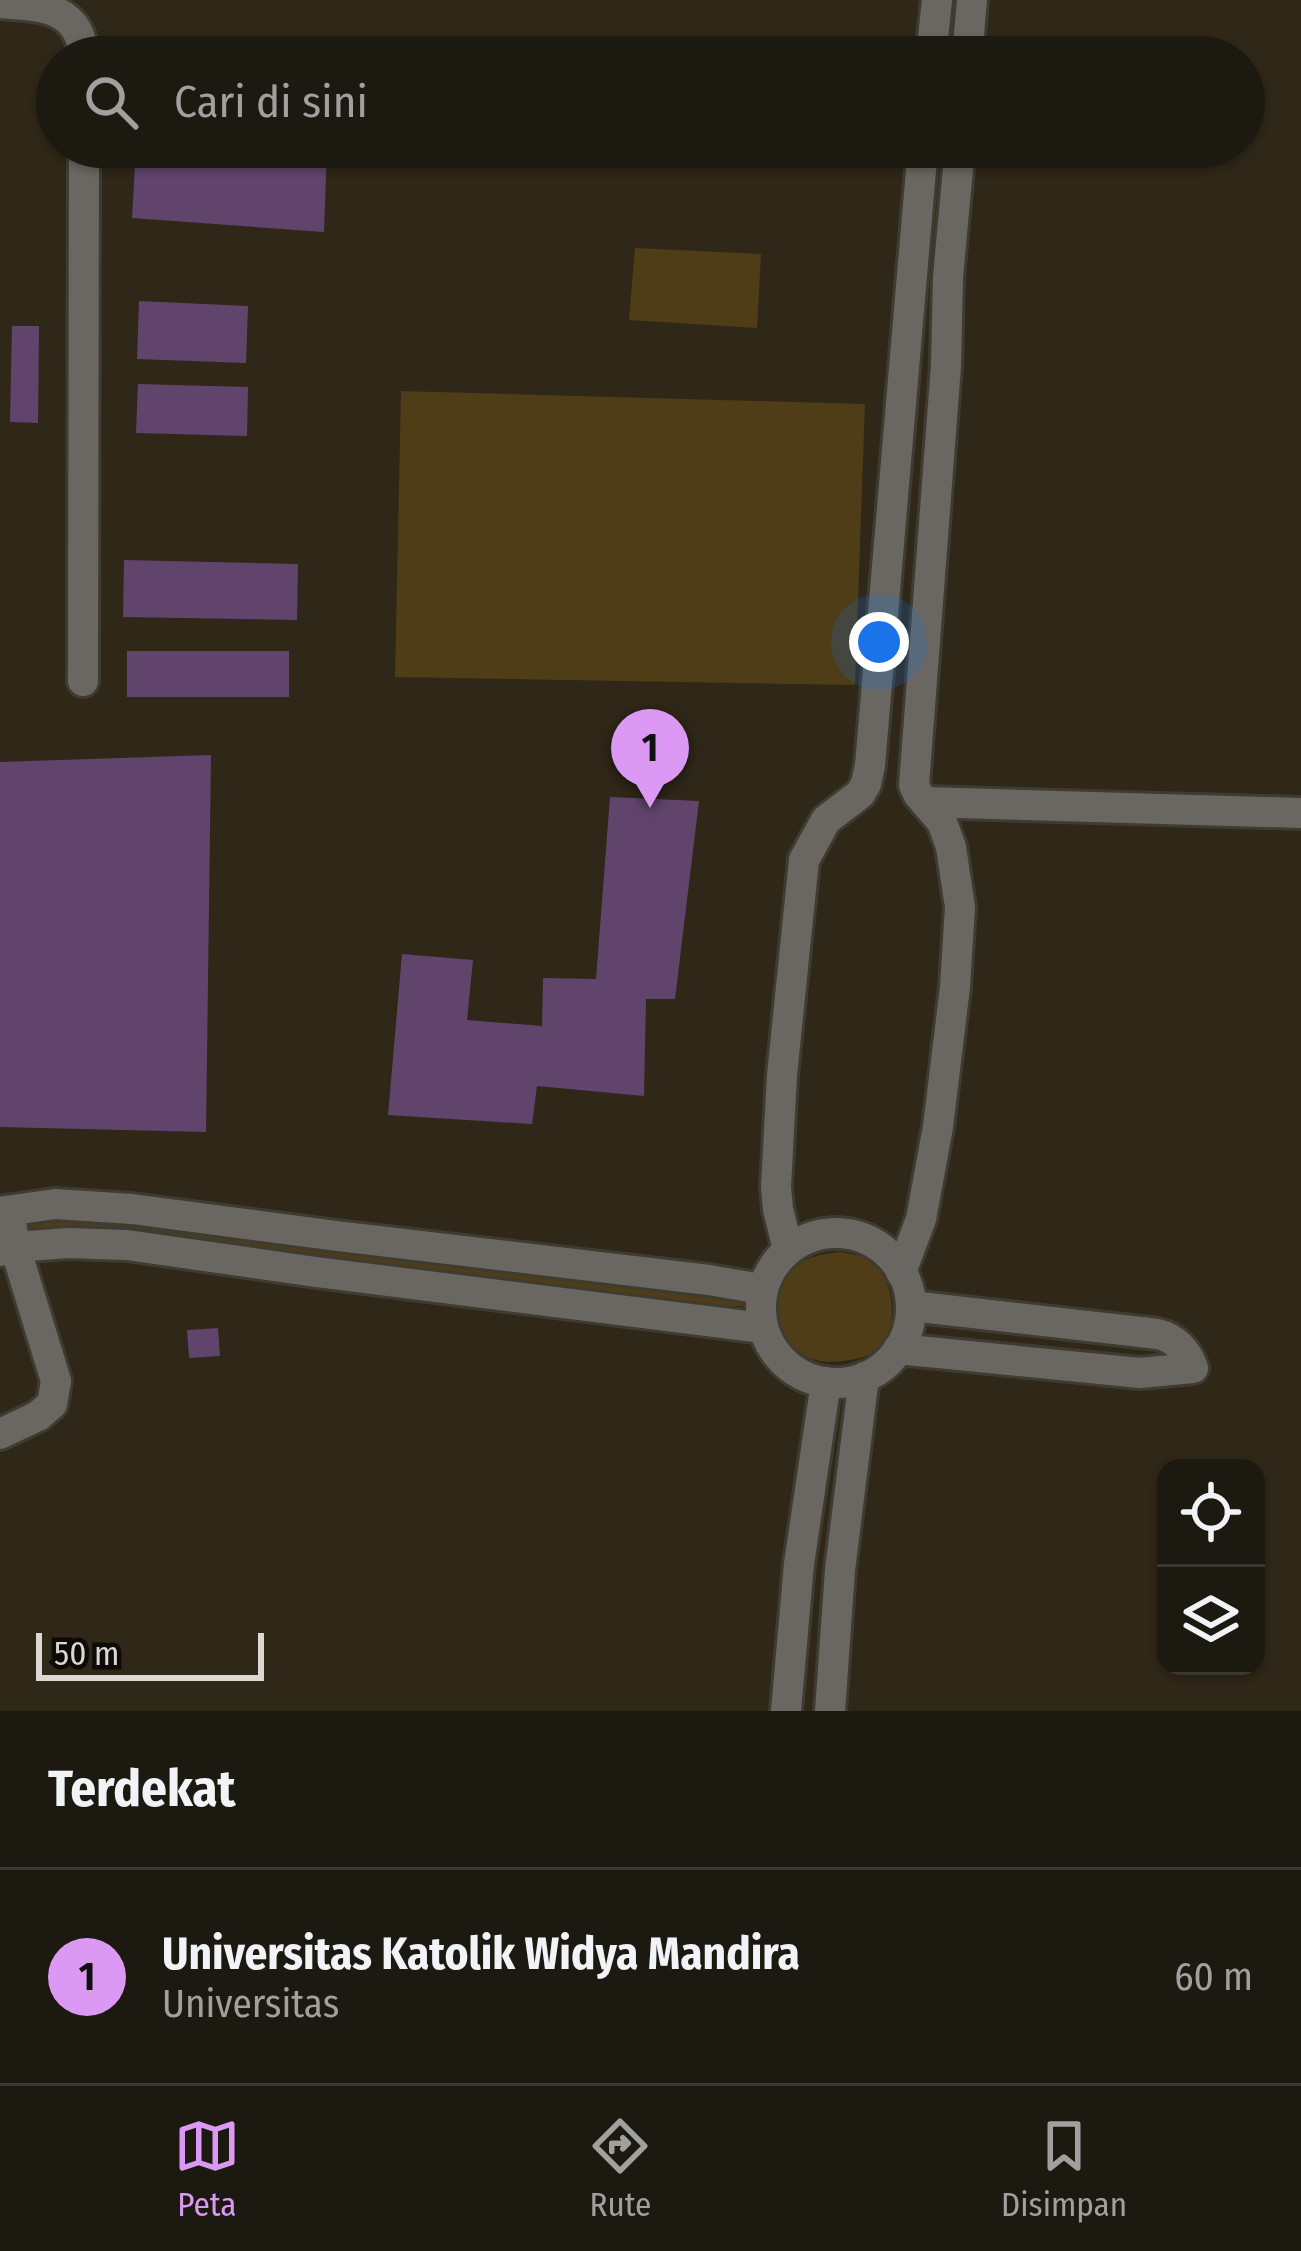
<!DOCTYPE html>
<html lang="id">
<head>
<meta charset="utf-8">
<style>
  body { margin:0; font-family:"Fira Sans Condensed",sans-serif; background:#25221a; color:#f1f3f6 }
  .controls { position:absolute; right:36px; bottom:36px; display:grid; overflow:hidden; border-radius:24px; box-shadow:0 3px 9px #0004 }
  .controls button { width:108px; height:108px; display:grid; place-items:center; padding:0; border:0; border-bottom:3px solid #3a3831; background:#1c1911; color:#f1f3f6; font:60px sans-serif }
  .scale { position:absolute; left:36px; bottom:30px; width:228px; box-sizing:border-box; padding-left:12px; border:6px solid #dbd8d1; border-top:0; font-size:33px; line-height:42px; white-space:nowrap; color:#dbd8d1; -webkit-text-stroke:9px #0d0a07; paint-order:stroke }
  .you { position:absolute; left:879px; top:642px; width:42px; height:42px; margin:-30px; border:9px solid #fff; border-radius:50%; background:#1a73e8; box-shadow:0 0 0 18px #1a73e833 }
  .badge { display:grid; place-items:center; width:78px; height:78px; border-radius:50%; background:#dc99f4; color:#111; font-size:39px; font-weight:700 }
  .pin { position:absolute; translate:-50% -99px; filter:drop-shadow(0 3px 6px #0008) }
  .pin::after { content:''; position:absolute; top:63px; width:42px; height:36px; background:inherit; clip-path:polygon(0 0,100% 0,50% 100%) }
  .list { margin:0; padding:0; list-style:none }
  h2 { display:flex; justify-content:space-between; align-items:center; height:156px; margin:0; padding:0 48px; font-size:51px }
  h2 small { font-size:39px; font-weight:400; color:#a0a09f }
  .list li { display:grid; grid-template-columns:78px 1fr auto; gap:36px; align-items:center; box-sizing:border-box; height:216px; padding:0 48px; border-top:3px solid #3a3831 }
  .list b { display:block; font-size:45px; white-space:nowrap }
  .list p { margin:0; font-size:39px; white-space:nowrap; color:#a0a09f }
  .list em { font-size:39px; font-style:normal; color:#a0a09f }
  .icon { flex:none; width:66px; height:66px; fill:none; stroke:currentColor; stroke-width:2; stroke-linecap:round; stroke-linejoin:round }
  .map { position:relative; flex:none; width:1301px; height:1711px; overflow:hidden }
  .search { position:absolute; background:#1c1911; box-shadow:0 3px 9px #0004; left:36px; right:36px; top:36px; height:132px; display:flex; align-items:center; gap:30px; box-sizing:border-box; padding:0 42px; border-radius:66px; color:#a0a09f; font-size:45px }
  .sheet { height:372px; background:#1c1911 }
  nav { display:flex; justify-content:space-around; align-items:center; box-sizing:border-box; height:168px; border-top:3px solid #3a3831; background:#1c1911; font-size:33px; color:#a0a09f }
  nav a { display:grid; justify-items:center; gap:6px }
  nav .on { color:#dc99f4 }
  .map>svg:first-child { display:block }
  .built { fill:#2f2718; fill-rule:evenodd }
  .green { fill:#4e3d17 }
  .building { fill:#61446c }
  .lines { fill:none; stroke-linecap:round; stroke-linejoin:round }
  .minor-casing { stroke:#3e3b31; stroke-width:36 }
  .minor { stroke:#6a6762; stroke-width:30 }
</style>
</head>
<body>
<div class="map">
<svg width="1301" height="1711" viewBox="0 0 1301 1711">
  <rect width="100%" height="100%" fill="#252117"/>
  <path class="built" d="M0 0H1301V1711H0ZM57 57H1244V147H57ZM1166 1468H1256V1666H1166Z"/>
  <g class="green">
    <path d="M635 248 761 254 757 328 629 320Z"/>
    <path d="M401 391 865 404 855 685 395 677Z"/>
    <path d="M35 1212 749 1298 747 1306H705L607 1291 404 1269 324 1256 31 1234 24 1228 25 1216Z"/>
    <path d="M840 1252C849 1254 860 1255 868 1259 893 1275 900 1322 882 1344 873 1355 862 1358 849 1360 834 1363 817 1363 803 1355 775 1338 766 1284 796 1265 809 1256 824 1254 840 1252Z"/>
  </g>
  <g class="building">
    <path d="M136 147H327L324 232 132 218Z"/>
    <path d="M139 301 248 306 246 363 137 359Z"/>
    <path d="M12 326H39L38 423 10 422Z"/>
    <path d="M138 384 248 387 247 436 136 433Z"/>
    <path d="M124 560 298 564 297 620 123 617Z"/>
    <rect x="127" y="651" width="162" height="46"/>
    <path d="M211 755 206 1132 0 1127V762Z"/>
    <path d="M610 797 699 801 675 999H646L644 1096 537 1086 532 1124 388 1115 402 954 473 960 467 1020 542 1026 543 978 596 979Z"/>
    <path d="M218 1328 220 1356 189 1358 187 1330Z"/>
  </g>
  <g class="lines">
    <g class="minor-casing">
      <g id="minor">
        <path d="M0 3C41 6 80 6 84 57"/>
        <path d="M931 57 937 0"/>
        <path d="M967 57 972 0"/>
        <path d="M83 681 84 147"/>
        <path d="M925 802 1301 813"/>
        <path d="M0 1212 55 1204 132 1209 337 1236 709 1280 761 1289"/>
        <circle cx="836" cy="1308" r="75"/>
        <path d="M788 1250 778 1209 776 1187 782 1075 804 860 826 820 860 794 866 784 870 765 923 147"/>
        <path d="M0 1251 15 1247 68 1243 127 1245 316 1272 763 1328"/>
        <path d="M901 1272 921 1219 938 1127 955 987 960 907 951 847 942 822 918 794 914 785 946 366 948 277 960 147"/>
        <path d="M898 1349 1140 1373 1193 1368C1187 1351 1175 1338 1158 1334L911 1306"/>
        <path d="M0 1434 38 1416 52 1404 56 1381 15 1247 12 1228"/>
        <path d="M786 1711 799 1564 826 1382"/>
        <path d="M830 1711 840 1570 864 1377"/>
      </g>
    </g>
    <use href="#minor" class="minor"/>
  </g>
</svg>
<div class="controls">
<button><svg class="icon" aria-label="locate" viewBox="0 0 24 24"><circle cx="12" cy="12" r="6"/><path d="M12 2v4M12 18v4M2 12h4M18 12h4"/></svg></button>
<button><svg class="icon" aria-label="layers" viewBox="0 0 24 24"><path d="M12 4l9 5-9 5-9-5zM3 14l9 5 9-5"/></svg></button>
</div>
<div class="scale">50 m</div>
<div class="you"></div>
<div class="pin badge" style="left:650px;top:808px">1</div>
<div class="search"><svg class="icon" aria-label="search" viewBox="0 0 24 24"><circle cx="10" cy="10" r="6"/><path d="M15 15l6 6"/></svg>Cari di sini</div>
</div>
<section class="sheet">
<h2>Terdekat<small></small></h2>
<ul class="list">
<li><span class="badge">1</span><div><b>Universitas Katolik Widya Mandira</b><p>Universitas</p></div><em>60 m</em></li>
</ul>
</section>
<nav>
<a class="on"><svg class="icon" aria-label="map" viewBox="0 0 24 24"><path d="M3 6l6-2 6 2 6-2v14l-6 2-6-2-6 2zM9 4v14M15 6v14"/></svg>Peta</a>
<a><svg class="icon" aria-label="directions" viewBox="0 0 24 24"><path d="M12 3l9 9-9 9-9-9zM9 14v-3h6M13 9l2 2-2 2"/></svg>Rute</a>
<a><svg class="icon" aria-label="saved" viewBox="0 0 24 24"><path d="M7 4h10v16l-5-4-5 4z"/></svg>Disimpan</a>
</nav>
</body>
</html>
